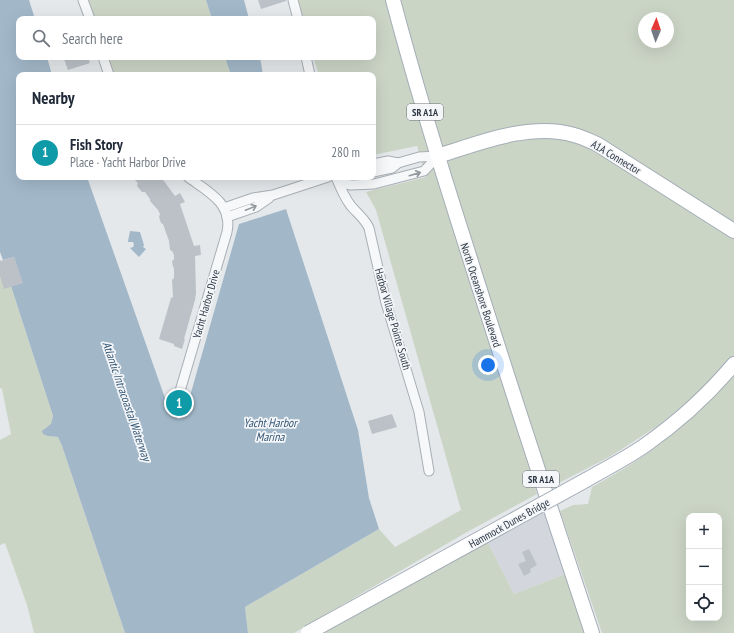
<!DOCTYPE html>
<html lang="en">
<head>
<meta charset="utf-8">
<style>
  body { margin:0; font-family:"PT Sans Narrow",sans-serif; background:#f2f2f3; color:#1f2937 }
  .controls { position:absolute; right:12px; bottom:12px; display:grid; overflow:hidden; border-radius:8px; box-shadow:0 4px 16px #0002 }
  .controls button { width:36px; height:36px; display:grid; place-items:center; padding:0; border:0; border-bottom:1px solid #e0e1e3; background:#fff; color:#1f2937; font:20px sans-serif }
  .compass { position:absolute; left:638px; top:12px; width:36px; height:36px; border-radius:50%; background:#fff; box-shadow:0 4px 16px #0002; rotate:2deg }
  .you { position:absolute; left:488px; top:365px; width:14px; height:14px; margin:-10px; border:3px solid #fff; border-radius:50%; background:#1a73e8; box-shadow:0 0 0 6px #1a73e833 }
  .badge { display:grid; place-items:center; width:26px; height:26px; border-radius:50%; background:#1a73e8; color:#fff; font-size:13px; font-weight:700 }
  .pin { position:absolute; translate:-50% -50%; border:2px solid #fff; box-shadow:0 1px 4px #0006 }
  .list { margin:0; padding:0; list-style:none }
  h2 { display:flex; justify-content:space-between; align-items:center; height:52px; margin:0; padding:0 16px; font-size:17px }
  h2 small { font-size:13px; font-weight:400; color:#747a83 }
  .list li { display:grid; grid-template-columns:26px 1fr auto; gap:12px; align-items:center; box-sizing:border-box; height:56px; padding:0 16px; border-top:1px solid #e0e1e3 }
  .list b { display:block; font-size:15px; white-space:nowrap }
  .list p { margin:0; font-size:13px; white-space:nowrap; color:#747a83 }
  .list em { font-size:13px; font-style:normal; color:#747a83 }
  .icon { flex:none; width:22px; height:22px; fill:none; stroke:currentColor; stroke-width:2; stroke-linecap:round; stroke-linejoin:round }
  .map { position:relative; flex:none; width:734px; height:633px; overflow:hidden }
  .search { position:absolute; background:#fff; box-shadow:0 4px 16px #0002; left:16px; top:16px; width:360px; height:44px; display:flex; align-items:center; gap:10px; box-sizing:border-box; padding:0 14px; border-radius:8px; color:#747a83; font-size:15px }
  .panel { position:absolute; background:#fff; box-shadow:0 4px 16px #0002; left:16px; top:72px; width:360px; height:108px; border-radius:8px }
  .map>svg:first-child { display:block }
  .built { fill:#d3d7dd }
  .green { fill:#cbd5c6; fill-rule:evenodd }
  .water { fill:#a2b8c9 }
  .building { fill:#bcc1c8 }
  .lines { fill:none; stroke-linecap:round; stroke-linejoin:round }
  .street-casing { stroke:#a9afb5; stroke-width:11 }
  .primary-casing { stroke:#a4adb7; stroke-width:16 }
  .street { stroke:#f7f8fa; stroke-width:9 }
  .primary { stroke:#fff; stroke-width:14 }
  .primary-bridge-casing { stroke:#a4adb7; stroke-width:16; stroke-linecap:butt }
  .primary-bridge { stroke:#fff; stroke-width:14 }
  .oneway { stroke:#92989e }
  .labels { text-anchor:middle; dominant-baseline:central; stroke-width:3.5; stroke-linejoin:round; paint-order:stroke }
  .shield { fill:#f4f6f9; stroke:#69707a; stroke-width:1 }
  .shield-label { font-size:10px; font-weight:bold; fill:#2d3743 }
  .street-label { font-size:11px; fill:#2d3743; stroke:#f4f6f9 }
  .water-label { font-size:12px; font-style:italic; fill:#385976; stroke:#f4f6f9 }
</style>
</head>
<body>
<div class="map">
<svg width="734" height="633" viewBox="0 0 734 633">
  <rect width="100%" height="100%" fill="#e4e8eb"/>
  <path class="built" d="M546 507 568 573 514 594 486 539Z"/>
  <g class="green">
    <path d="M81 0H206L212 19H88Z"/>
    <path d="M296 0H389L537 494 467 532 294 633H248L245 607 379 529 395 547 461 510 376 210 366 192 426 177 417 146 373 155V75H319L313 57H373V19H302Z"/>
    <path d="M397 0H734V226L574 131 440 151ZM644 18H668V42H644Z"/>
    <path d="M101 57H225L231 74 229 75H107Z"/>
    <path d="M552 136 596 148 734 236V356L722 370 703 389 659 425 611 456 553 486 546 471 494 324 443 159 504 140Z"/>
    <path d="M0 276 11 286 53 416 48 436 58 437 62 446 125 633H34L27 605 5 543 0 545V440L11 434 2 389 0 388Z"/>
    <path d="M731 374 734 377V633H602L560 511 573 505 588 504 592 487C619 472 647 456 670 435 691 416 711 394 731 374ZM689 516H719V618H689Z"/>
    <path d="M486 539 514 594 568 573 588 633H318Z"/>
  </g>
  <g class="water">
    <path d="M0 0H29L35 19H19V57H47L52 75H19V177H87L171 415 176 414 178 419 184 417 239 224 286 209 358 430 369 498 379 529 245 607 248 633H125L62 446 58 437 48 436 43 434 42 431 51 424 53 416 11 286 22 283 14 257 3 260 0 252Z"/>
    <path d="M206 0H244L249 19H212Z"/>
    <path d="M225 57H260L263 75H231Z"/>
    <path d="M130 231 140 232 144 245 143 247 146 249 139 257 130 248 133 247 134 245 133 242H128V241Z"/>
  </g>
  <g class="building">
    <path d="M258 0H286V1L261 9Z"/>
    <path d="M70 57H88L90 63 68 70 64 59Z"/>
    <path d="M132 177H161L175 196 180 193 185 202 180 204 194 246 200 245 201 255 195 256 196 293 195 300 184 339H185L182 349 174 346V344L159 339 171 298 173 297 172 280 174 278V268L173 267 172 261 174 259V255L172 251 170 250 169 241 163 224 161 223 159 217 160 214 158 210 150 201V199L145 192H142L137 186 138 183Z"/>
    <path d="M14 257 23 283 4 289 0 276V261Z"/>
    <path d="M392 414 397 427 372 434 368 421Z"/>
    <path d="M529 549 537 565 530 569 531 572 524 576 518 564 526 561 522 552Z"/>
  </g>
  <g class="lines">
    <g class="street-casing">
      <g id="street">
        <path d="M83 0 90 19"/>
        <path d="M293 0 298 19"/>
        <path d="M103 57 109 75"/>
        <path d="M306 57 310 75"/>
        <path d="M373 164 388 161 398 163 419 157 438 156"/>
        <path d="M373 172 392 168 398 163"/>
        <path d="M336 177C340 187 344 197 351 206 357 213 365 219 369 228L386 303 419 412 429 471"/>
        <path d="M337 177 346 184 351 185 374 184 424 171 438 156"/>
        <path d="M224 208 253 198 273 195 328 177"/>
        <path d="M227 217 256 207 269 198"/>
        <path d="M180 391 227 232C233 203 207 191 188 177"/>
      </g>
    </g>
    <g class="primary-casing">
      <g id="primary">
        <path d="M393 0C415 83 440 165 466 246 507 376 549 504 592 633"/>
        <path d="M438 156C479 143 531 122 574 135 582 137 590 141 597 144L734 231"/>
        <path d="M586 480C605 469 625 459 644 446 677 423 708 395 734 364"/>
      </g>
    </g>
    <use href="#street" class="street"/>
    <use href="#primary" class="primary"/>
    <g class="primary-bridge-casing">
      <path id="primary-bridge" d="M308 633 586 480"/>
    </g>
    <use href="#primary-bridge" class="primary-bridge"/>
  </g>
  <defs><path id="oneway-shaft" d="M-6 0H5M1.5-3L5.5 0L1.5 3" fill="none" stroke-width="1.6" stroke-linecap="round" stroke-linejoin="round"/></defs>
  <g class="oneway">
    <use href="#oneway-shaft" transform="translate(415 174) rotate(-16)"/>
    <use href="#oneway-shaft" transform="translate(251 208) rotate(-22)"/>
  </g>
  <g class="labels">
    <g class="shield">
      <rect x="407" y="104" width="36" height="16" rx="3"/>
      <rect x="523" y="471" width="36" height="16" rx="3"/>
    </g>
    <g class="shield-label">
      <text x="425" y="112">SR A1A</text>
      <text x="541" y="479">SR A1A</text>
    </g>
    <g class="street-label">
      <text transform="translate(616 157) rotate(31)">A1A Connector</text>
      <text transform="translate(481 295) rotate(72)">North Oceanshore Boulevard</text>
      <text transform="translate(206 304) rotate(-74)">Yacht Harbor Drive</text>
      <text transform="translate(393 319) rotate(74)">Harbor Village Pointe South</text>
      <text transform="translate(509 523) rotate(-29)">Hammock Dunes Bridge</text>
    </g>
    <g class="water-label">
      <text transform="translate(127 401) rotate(71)">Atlantic Intracoastal Waterway</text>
      <text x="270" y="422">Yacht Harbor<tspan x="270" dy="14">Marina</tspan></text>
    </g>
  </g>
</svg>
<div class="controls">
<button>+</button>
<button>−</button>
<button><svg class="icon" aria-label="locate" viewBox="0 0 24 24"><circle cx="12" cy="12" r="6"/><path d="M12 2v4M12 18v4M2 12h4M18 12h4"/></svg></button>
</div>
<svg class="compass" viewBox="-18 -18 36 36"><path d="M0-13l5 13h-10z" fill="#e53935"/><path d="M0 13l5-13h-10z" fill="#747a83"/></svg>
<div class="you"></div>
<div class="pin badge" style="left:179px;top:403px;background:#0f9aa8">1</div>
<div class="search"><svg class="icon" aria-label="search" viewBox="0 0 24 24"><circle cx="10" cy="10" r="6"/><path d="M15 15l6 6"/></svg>Search here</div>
<section class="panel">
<h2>Nearby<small></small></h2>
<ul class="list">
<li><span class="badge" style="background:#0f9aa8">1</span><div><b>Fish Story</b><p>Place · Yacht Harbor Drive</p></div><em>280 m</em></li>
</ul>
</section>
</div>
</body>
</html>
